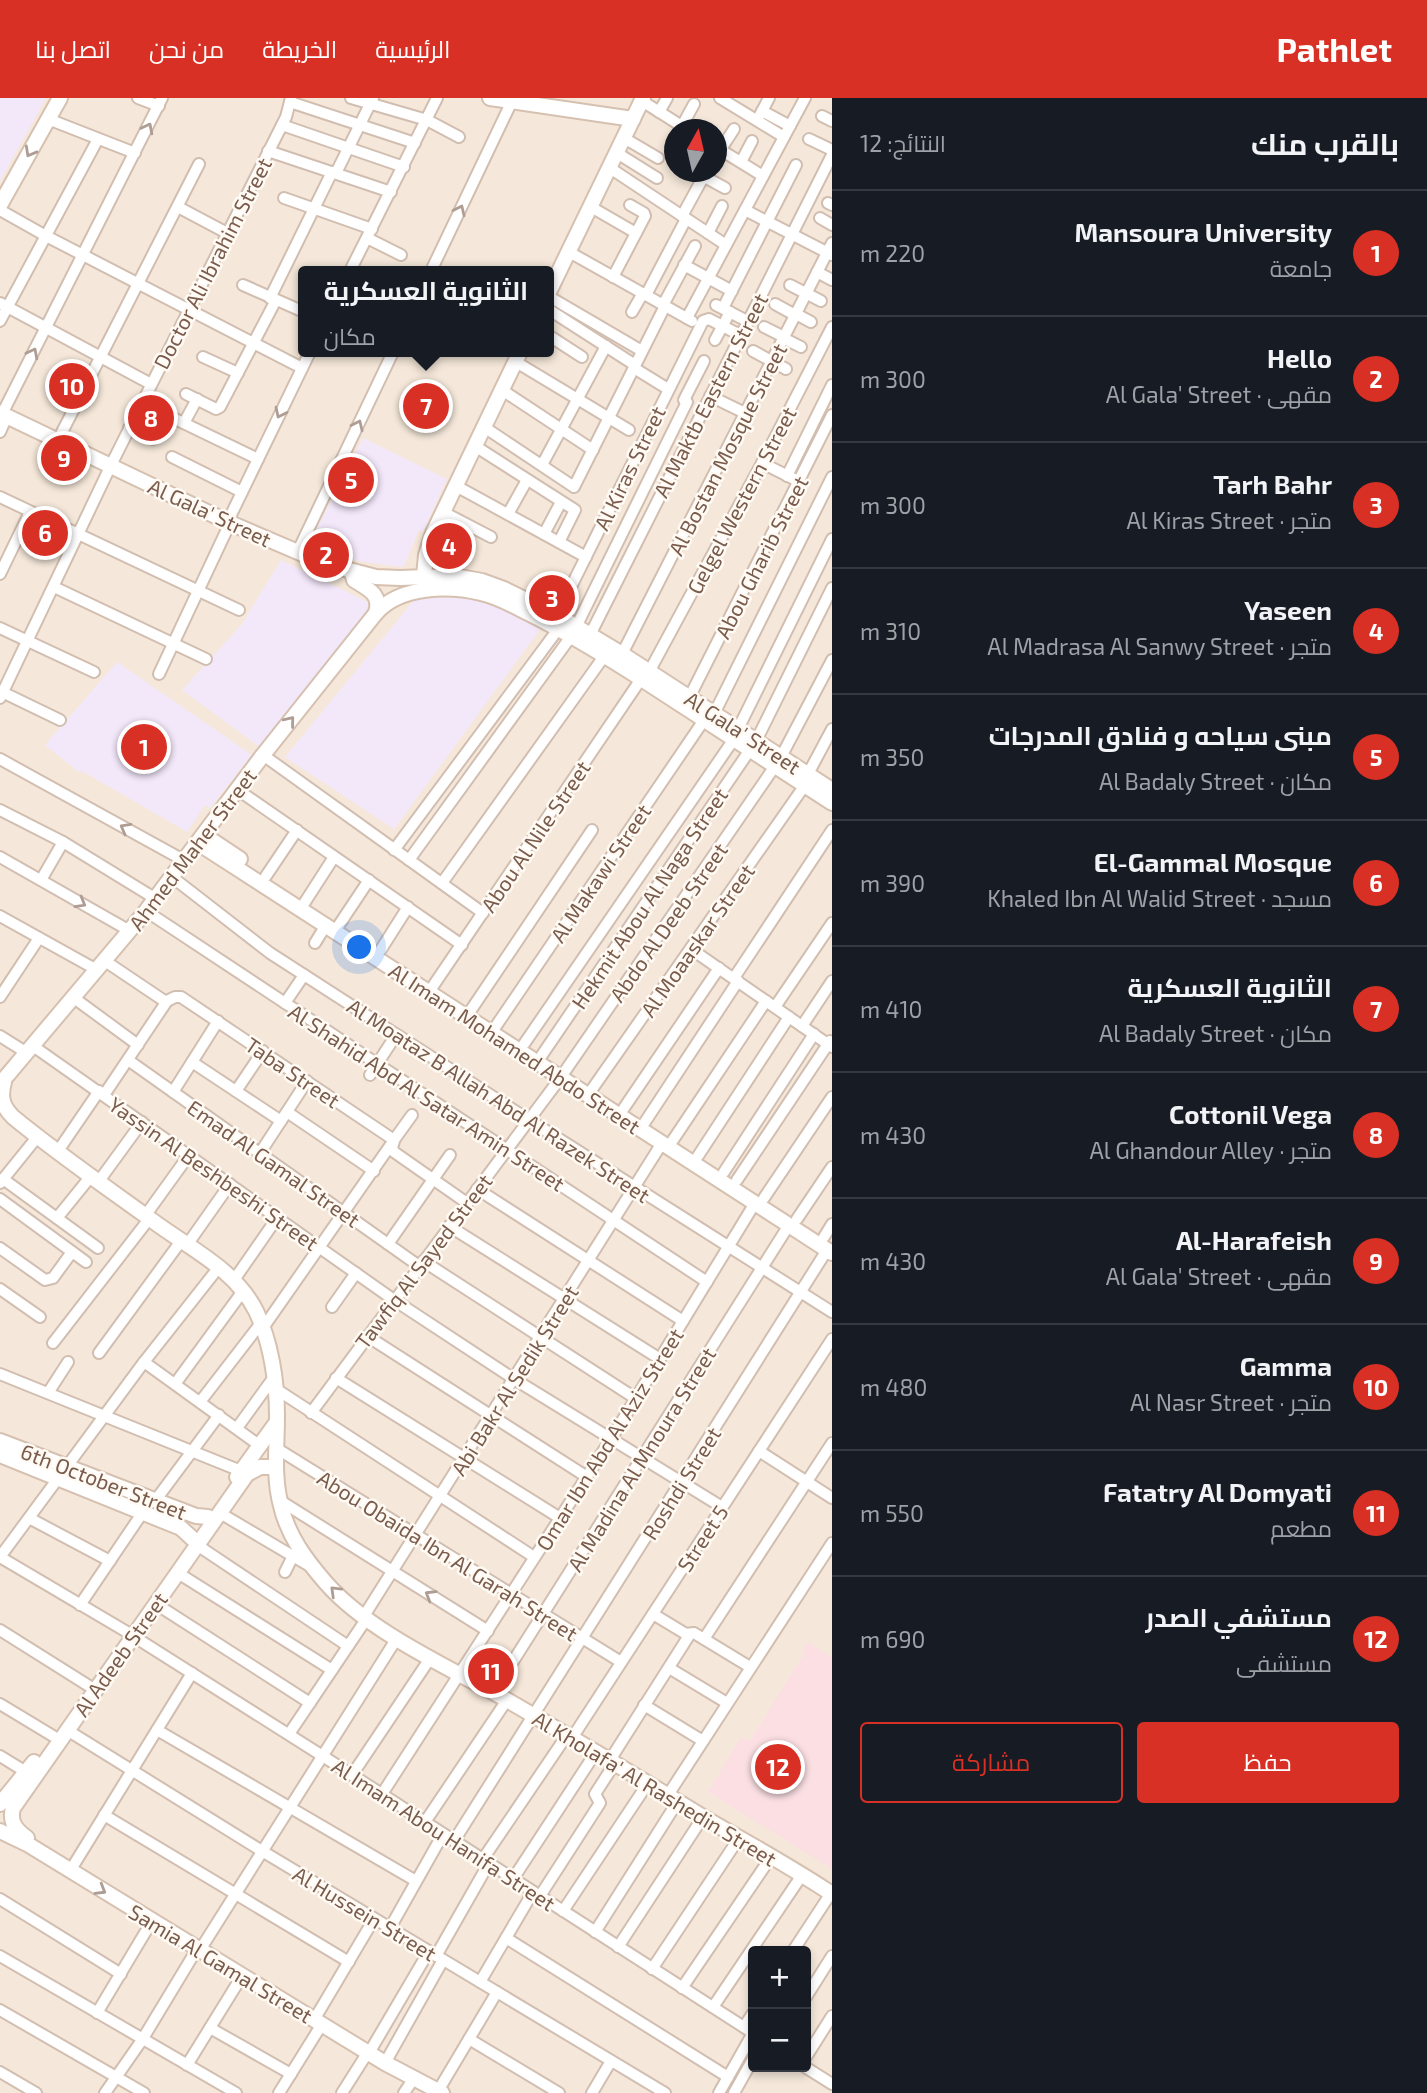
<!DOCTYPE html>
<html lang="ar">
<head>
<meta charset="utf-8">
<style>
  body { margin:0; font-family:"Exo 2",Cairo,sans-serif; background:#20242c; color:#f1f3f6; direction:rtl }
  .controls { position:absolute; right:21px; bottom:21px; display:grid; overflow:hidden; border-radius:7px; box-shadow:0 4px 10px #0003 }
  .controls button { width:63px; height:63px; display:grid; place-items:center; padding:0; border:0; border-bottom:2px solid #363941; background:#171b24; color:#f1f3f6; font:35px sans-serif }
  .compass { position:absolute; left:664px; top:21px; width:63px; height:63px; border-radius:50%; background:#171b24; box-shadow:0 4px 10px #0003; rotate:8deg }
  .you { position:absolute; left:360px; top:850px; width:24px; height:24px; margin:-18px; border:5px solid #fff; border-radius:50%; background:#1a73e8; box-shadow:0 0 0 10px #1a73e833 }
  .badge { display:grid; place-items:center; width:46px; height:46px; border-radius:50%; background:#d93025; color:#fff; font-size:23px; font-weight:700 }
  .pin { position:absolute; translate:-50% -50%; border:4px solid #fff; box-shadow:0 2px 7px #0006 }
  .popup { position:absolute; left:298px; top:168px; width:256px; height:91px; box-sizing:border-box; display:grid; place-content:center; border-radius:7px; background:#171b24; filter:drop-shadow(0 2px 5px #0005); font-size:23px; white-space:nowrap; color:#9ea1a6 }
  .popup b { font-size:26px; color:#f1f3f6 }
  .popup::after { content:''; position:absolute; left:50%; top:100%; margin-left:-14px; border:14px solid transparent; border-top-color:#171b24 }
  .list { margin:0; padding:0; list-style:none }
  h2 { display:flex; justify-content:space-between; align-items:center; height:91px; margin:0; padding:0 28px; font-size:30px }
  h2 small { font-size:23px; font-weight:400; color:#9ea1a6 }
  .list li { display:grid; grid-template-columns:46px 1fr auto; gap:21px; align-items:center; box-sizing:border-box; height:126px; padding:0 28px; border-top:2px solid #363941 }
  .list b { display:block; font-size:26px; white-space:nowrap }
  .list p { margin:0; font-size:23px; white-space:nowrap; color:#9ea1a6 }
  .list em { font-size:23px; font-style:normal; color:#9ea1a6 }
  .actions { display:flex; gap:14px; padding:21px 28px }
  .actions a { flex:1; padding:16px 0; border:2px solid #d93025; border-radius:7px; text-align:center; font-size:24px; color:#d93025 }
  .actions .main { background:#d93025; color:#fff }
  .map { position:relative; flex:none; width:832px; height:1995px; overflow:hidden; direction:ltr }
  header { display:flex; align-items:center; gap:42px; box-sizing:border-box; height:98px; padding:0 35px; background:#d93025; color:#fff }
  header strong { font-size:33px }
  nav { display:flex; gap:38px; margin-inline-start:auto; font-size:24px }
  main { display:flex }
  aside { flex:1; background:#171b24 }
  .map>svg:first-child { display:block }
  .residential { fill:#f5e8da; fill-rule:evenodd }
  .education { fill:#f3e8fa }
  .medical { fill:#fbdfe3 }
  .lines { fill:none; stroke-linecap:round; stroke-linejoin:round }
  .street-casing { stroke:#d1beb0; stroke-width:14 }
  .secondary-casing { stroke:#d6c0b0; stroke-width:18 }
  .street { stroke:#fff; stroke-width:10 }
  .secondary { stroke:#fff; stroke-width:14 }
  .oneway { stroke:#af9d94 }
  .labels { text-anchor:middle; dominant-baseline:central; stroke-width:5; stroke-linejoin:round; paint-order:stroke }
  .street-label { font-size:21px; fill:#7a5c4d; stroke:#fffaf3 }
</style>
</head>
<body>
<header>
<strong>Pathlet</strong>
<nav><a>الرئيسية</a><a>الخريطة</a><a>من نحن</a><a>اتصل بنا</a></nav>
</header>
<main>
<aside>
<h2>بالقرب منك<small>النتائج: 12</small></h2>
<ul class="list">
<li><span class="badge">1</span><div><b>Mansoura University</b><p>جامعة</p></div><em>220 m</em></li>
<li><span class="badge">2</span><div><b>Hello</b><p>مقهى · Al Gala' Street</p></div><em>300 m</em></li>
<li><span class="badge">3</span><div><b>Tarh Bahr</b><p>متجر · Al Kiras Street</p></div><em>300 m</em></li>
<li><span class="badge">4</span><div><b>Yaseen</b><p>متجر · Al Madrasa Al Sanwy Street</p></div><em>310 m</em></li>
<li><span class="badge">5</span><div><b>مبنى سياحه و فنادق المدرجات</b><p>مكان · Al Badaly Street</p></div><em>350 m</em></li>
<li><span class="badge">6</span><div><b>El-Gammal Mosque</b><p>مسجد · Khaled Ibn Al Walid Street</p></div><em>390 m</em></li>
<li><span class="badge">7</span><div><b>الثانوية العسكرية</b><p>مكان · Al Badaly Street</p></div><em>410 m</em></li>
<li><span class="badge">8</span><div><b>Cottonil Vega</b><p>متجر · Al Ghandour Alley</p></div><em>430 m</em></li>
<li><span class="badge">9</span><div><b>Al-Harafeish</b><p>مقهى · Al Gala' Street</p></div><em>430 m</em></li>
<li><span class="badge">10</span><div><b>Gamma</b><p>متجر · Al Nasr Street</p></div><em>480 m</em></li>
<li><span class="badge">11</span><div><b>Fatatry Al Domyati</b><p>مطعم</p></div><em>550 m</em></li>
<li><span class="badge">12</span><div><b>مستشفي الصدر</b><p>مستشفى</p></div><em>690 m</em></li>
</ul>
<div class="actions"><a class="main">حفظ</a><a>مشاركة</a></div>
</aside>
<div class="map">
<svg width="832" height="1995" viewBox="0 0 832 1995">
  <rect width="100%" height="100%" fill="#fdf6ec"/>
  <path class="residential" d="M0 0H832V1995H0ZM674 32H716V74H674ZM304 173H548V254H304ZM753 1853H806V1969H753Z"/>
  <g class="education">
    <path d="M0 0H46L0 83Z"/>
    <path d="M363 340 447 381 423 434 419 432 404 468 401 469 358 463 330 452 331 450 327 448 325 450 310 444Z"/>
    <path d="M281 462 374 507 261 650 182 592 242 526Z"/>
    <path d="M484 497 541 530 394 731 285 659 415 501Z"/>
    <path d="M117 564 252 657 210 710 205 707 187 734 82 673 80 675 45 647Z"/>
  </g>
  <path class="medical" d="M807 1544 832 1560V1771L708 1694 741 1639 750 1643 797 1567 805 1554 802 1551Z"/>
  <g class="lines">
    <g class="street-casing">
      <g id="street">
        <path d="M138 0 159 8"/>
        <path d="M351 0 427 22 459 39"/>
        <path d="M720 0 784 39"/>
        <path d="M642 3 688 32"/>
        <path d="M290 4 415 45"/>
        <path d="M762 13 790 28"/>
        <path d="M659 14 667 0"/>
        <path d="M760 17 769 0"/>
        <path d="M822 18 832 23"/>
        <path d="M48 21 135 55"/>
        <path d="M282 27 404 69"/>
        <path d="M682 28 694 6"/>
        <path d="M624 40 658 60"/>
        <path d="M809 41 832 52"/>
        <path d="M716 49 763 78"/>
        <path d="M721 51 734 31"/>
        <path d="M268 53 391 94"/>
        <path d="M617 55 657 80"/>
        <path d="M741 64 752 43"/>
        <path d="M610 70 726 147"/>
        <path d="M336 75 373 0"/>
        <path d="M703 78 725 90"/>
        <path d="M284 100 372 131"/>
        <path d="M828 105 832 107"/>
        <path d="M178 109 227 135"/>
        <path d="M591 109 636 135"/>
        <path d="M0 112 46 138 302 270"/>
        <path d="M745 112 832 157"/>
        <path d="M682 118 706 74"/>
        <path d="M820 120 832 127"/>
        <path d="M708 135 722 108"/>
        <path d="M367 140 401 157"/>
        <path d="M569 154 692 223"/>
        <path d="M684 167 732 193"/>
        <path d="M350 173 437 0"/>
        <path d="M431 173 512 3"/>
        <path d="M817 174 832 182"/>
        <path d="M613 179 645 118 644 115 630 107"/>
        <path d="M243 187 304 214"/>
        <path d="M790 187 821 203"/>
        <path d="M646 197 686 121"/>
        <path d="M548 198 642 253"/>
        <path d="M270 200 332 74"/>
        <path d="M0 205 151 286"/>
        <path d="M775 206 795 217"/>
        <path d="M663 207 695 148"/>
        <path d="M716 207 747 223"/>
        <path d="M723 210 796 67"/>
        <path d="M548 211 635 267"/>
        <path d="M632 214 643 195"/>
        <path d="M796 216 811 224"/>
        <path d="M687 220 805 0"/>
        <path d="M0 223 98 41"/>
        <path d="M764 229 784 239"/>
        <path d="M548 237 582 259"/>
        <path d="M783 240 801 249"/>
        <path d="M715 242 730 214"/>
        <path d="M753 253 786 271"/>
        <path d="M203 259 238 275"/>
        <path d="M516 264 629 332"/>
        <path d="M634 270 668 291"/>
        <path d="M502 292 593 352"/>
        <path d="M186 296 216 311 220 309 276 202"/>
        <path d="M710 298 745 315"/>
        <path d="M684 302 704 263"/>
        <path d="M142 305 258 361"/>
        <path d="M2 316 162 0"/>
        <path d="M184 325 197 301"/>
        <path d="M484 329 574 389 665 208"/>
        <path d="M129 330 153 341"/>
        <path d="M0 334 7 318"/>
        <path d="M58 342 199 66"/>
        <path d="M475 348 575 412 559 444"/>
        <path d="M172 359 242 394"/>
        <path d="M762 365 794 381"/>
        <path d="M542 367 606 248"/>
        <path d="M787 378 832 287"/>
        <path d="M456 388 586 459"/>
        <path d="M0 399 239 512"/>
        <path d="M443 414 491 439"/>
        <path d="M508 416 527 382"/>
        <path d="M228 423 310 254"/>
        <path d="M544 436 561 404"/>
        <path d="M297 455 393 254"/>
        <path d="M0 476 30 414"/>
        <path d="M54 489 206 561"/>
        <path d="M557 517 703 223 709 221 740 237"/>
        <path d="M576 529 687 304"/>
        <path d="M0 530 94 574"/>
        <path d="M590 537 832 57"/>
        <path d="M622 556 832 145"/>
        <path d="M649 574 762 365 832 229"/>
        <path d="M159 576 230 425"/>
        <path d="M0 593 60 622"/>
        <path d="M0 600 111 367 286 19 291 0"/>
        <path d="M689 600 832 317"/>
        <path d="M714 616 832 379"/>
        <path d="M738 631 832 441"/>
        <path d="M263 657 483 815"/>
        <path d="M781 659 832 562"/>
        <path d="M0 661 185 763"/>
        <path d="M808 676 832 631"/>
        <path d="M238 692 462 847"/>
        <path d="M0 712 63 744 156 801"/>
        <path d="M394 752 559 530"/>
        <path d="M0 759 130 833"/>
        <path d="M409 762 572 537"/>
        <path d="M266 778 297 732"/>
        <path d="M172 779 270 855 529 1022 832 1214"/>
        <path d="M41 782 63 744"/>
        <path d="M442 785 605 557"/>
        <path d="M305 804 334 759"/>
        <path d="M146 813 707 1184"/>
        <path d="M0 818 97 872"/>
        <path d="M339 827 369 782"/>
        <path d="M315 845 326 827"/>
        <path d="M691 851 832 949"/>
        <path d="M380 853 408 809"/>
        <path d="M105 863 163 902 167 903 175 899H181L391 1040 394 1043 392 1050 394 1054 467 1105"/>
        <path d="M734 880 832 732"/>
        <path d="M429 894 641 581"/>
        <path d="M0 899 39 840"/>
        <path d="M74 900 138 947"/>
        <path d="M285 905 304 877"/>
        <path d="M775 909 832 825"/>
        <path d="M471 912 592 732"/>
        <path d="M496 928 704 622"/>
        <path d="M802 928 832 883"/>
        <path d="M0 938 27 955"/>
        <path d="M524 946 734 641"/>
        <path d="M33 948 394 1202 514 1281 722 1409"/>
        <path d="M542 957 756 643 832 490"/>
        <path d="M128 962 419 1168"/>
        <path d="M192 964 281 1023"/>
        <path d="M370 977 396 937"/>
        <path d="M236 993 263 953"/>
        <path d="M173 994 218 923"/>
        <path d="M104 997 167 903"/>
        <path d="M588 997 805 687"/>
        <path d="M624 1010 719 870"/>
        <path d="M287 1014 374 1073"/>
        <path d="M645 1024 738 883"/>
        <path d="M394 1042 412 1017"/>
        <path d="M673 1042 766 903"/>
        <path d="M58 1053 99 993"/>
        <path d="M260 1055 307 983"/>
        <path d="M698 1058 789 919"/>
        <path d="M724 1074 814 936"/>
        <path d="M3 1081 98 1150"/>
        <path d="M737 1082 830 943"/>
        <path d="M99 1083 142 1024"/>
        <path d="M0 1085 38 1038"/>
        <path d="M477 1091 683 1223"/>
        <path d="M764 1100 832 999"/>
        <path d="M0 1101 86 1164"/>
        <path d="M145 1118 189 1057"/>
        <path d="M57 1120 91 1078"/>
        <path d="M797 1121 832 1069"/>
        <path d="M449 1128 660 1261"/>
        <path d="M824 1139 832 1126"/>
        <path d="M388 1146 450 1057"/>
        <path d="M187 1147 230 1086"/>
        <path d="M0 1150 45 1182 53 1180 72 1154"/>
        <path d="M423 1163 635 1300"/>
        <path d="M234 1182 277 1120"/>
        <path d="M0 1191 40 1219"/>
        <path d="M332 1209 356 1175"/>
        <path d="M263 1230 392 1045"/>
        <path d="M367 1238 587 1379"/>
        <path d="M53 1245 149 1121"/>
        <path d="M99 1255 181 1143"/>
        <path d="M144 1264 259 1347"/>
        <path d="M0 1276 241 1373"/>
        <path d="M336 1280 560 1420"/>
        <path d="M175 1286 243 1193"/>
        <path d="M276 1291 534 1459"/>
        <path d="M48 1295 68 1264"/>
        <path d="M200 1304 261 1225"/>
        <path d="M311 1315 561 979 775 668"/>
        <path d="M237 1330 274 1279"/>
        <path d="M276 1350 621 1564"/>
        <path d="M759 1353 832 1400"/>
        <path d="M279 1402 488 1533"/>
        <path d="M155 1403 219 1317"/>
        <path d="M220 1415 308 1467"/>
        <path d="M29 1420 110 1463"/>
        <path d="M197 1447 348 1548"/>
        <path d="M0 1459 144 1264 219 1169"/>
        <path d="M0 1459 127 1534"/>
        <path d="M285 1474 293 1458"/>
        <path d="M178 1475 332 1572"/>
        <path d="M156 1506 310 1605"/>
        <path d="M80 1507 143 1414"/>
        <path d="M653 1516 686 1536 694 1535 750 1569"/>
        <path d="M364 1518 662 1045"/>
        <path d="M0 1532 89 1588"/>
        <path d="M133 1538 321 1657 753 1935"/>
        <path d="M704 1541 832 1345"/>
        <path d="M669 1570 727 1605"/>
        <path d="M493 1595 789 1127"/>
        <path d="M0 1606 53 1638"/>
        <path d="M644 1607 703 1643"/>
        <path d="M67 1632 262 1753 665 1995"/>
        <path d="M157 1632 416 1783"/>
        <path d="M289 1636 367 1520"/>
        <path d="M572 1640 832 1241"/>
        <path d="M0 1658 26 1674"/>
        <path d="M610 1662 690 1536"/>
        <path d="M352 1677 431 1559"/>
        <path d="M382 1696 611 1341 755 1105"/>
        <path d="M668 1697 832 1445"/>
        <path d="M104 1717 349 1864"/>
        <path d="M425 1724 507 1602"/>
        <path d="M454 1743 827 1152"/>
        <path d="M483 1761 567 1637"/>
        <path d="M70 1773 192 1575"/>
        <path d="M513 1781 596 1654"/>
        <path d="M540 1798 600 1705 595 1696 615 1665"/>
        <path d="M0 1801 121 1876"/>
        <path d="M563 1813 648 1685"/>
        <path d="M390 1830 443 1736"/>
        <path d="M595 1834 678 1703"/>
        <path d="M506 1840 728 1979"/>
        <path d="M618 1849 703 1719"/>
        <path d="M200 1852 397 1540"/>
        <path d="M793 1853 831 1795"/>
        <path d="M0 1858 236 1995"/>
        <path d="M436 1858 489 1765"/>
        <path d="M652 1871 739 1740"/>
        <path d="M480 1884 533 1794"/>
        <path d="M682 1890 771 1759"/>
        <path d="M806 1899 832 1858"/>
        <path d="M713 1909 802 1777"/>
        <path d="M0 1912 144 1995"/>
        <path d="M97 1915 152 1823"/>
        <path d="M314 1922 374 1821"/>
        <path d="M744 1929 753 1915"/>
        <path d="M210 1930 291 1976"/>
        <path d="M469 1941 559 1995"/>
        <path d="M369 1955 429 1853"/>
        <path d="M806 1959 832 1918"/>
        <path d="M385 1965 443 1862"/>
        <path d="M187 1967 242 1878"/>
        <path d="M805 1969 832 1986"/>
        <path d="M0 1974 36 1995"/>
        <path d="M438 1993 497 1894"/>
        <path d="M105 1995 142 1942 197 1851"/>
        <path d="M279 1995 322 1926"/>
        <path d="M342 1995 368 1954"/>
        <path d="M404 1995 414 1980"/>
        <path d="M592 1995 611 1963"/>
        <path d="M719 1995 753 1935"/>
        <path d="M734 1995 753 1961"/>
      </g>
    </g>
    <g class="secondary-casing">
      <g id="secondary">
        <path d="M490 0 633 21"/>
        <path d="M0 107 60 0"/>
        <path d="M548 196 643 0"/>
        <path d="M0 315 230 425 326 466 376 479 400 480 454 478 482 483 504 491 557 517 622 556 832 692"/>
        <path d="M352 474 354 482C368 491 382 496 376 515"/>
        <path d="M424 478 426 457 433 435 520 254"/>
        <path d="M204 737 240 761"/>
        <path d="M198 745 832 1155"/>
        <path d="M4 984C0 999 2 1008 13 1019 58 1056 106 1089 153 1123 189 1150 235 1171 256 1213 271 1244 277 1284 277 1318 277 1349 273 1378 281 1408 288 1438 306 1462 326 1485 369 1534 450 1570 507 1602 573 1640 638 1679 703 1719 746 1744 790 1768 832 1796"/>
        <path d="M0 986 146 813 263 657 376 515C400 488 448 487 481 495 499 499 514 508 530 516 568 535 604 557 640 580 704 622 768 663 832 705"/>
        <path d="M0 1343 196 1418 208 1419"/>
        <path d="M0 1357 181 1430 193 1441"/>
        <path d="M237 1379 276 1325"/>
        <path d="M0 1706 34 1664"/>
        <path d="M0 1733 29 1747 385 1965 442 1995"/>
        <path d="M27 1740C16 1732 9 1724 13 1710L247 1376 260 1369H275"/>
      </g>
    </g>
    <use href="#street" class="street"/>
    <use href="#secondary" class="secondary"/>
  </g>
  <defs><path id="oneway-chevron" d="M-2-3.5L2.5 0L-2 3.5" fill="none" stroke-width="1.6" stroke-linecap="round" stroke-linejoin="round" transform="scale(1.75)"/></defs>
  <g class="oneway">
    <use href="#oneway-chevron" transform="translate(148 30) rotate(-63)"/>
    <use href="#oneway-chevron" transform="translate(30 54) rotate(119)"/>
    <use href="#oneway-chevron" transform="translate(460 112) rotate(-65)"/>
    <use href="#oneway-chevron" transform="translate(33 255) rotate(-63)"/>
    <use href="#oneway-chevron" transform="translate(280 315) rotate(116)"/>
    <use href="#oneway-chevron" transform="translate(358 327) rotate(-65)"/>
    <use href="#oneway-chevron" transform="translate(290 623) rotate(-51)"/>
    <use href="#oneway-chevron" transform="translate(125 730) rotate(-151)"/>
    <use href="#oneway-chevron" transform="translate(81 805) rotate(30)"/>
    <use href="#oneway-chevron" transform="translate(335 1493) rotate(-136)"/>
    <use href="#oneway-chevron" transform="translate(430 1497) rotate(-149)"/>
    <use href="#oneway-chevron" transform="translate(101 1792) rotate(31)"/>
  </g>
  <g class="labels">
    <g class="street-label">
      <text transform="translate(212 165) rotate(-63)">Doctor Ali Ibrahim Street</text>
      <text transform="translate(710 297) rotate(-63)">Al Maktb Eastern Street</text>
      <text transform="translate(727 351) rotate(-63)">Al Bostan Mosque Street</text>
      <text transform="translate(629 370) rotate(-64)">Al Kiras Street</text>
      <text transform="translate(741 402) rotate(-62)">Gelgel Western Street</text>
      <text transform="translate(210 414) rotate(25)">Al Gala' Street</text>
      <text transform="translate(761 459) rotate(-63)">Abou Gharib Street</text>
      <text transform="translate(743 634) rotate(33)">Al Gala' Street</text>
      <text transform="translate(535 738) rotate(-56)">Abou Al Nile Street</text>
      <text transform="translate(192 751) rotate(-53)">Ahmed Maher Street</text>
      <text transform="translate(600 775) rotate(-56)">Al Makawi Street</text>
      <text transform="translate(649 800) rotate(-56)">Hekmit Abou Al Naga Street</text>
      <text transform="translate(668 824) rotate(-55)">Abdo Al Deeb Street</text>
      <text transform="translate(697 842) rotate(-55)">Al Moaaskar Street</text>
      <text transform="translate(515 950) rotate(33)">Al Imam Mohamed Abdo Street</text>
      <text transform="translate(293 974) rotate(34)">Taba Street</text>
      <text transform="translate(427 999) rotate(33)">Al Shahid Abd Al Satar Amin Street</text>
      <text transform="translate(499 1002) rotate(33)">Al Moataz B Allah Abd Al Razek Street</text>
      <text transform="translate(274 1065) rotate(35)">Emad Al Gamal Street</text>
      <text transform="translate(214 1075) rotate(35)">Yassin Al Beshbeshi Street</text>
      <text transform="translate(423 1163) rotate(-53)">Tawfiq Al Sayed Street</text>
      <text transform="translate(514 1282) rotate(-58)">Abi Bakr Al Sedik Street</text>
      <text transform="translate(609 1341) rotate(-58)">Omar Ibn Abd Al Aziz Street</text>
      <text transform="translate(641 1361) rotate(-58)">Al Madina Al Mnoura Street</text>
      <text transform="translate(104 1383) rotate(21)">6th October Street</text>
      <text transform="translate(681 1385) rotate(-58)">Roshdi Street</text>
      <text transform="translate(702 1440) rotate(-57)">Street 5</text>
      <text transform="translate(448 1457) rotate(32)">Abou Obaida Ibn Al Garah Street</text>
      <text transform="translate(120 1556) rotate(-55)">Al Adeeb Street</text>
      <text transform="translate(655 1690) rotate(31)">Al Kholafa' Al Rashedin Street</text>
      <text transform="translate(444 1736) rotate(33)">Al Imam Abou Hanifa Street</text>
      <text transform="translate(365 1815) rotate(31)">Al Hussein Street</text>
      <text transform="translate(221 1865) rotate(31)">Samia Al Gamal Street</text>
    </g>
  </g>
</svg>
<div class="controls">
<button>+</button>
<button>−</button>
</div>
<svg class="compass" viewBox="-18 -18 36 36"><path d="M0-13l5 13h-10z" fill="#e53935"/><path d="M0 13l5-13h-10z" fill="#9ea1a6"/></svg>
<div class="you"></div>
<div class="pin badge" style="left:144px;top:649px">1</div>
<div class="pin badge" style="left:326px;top:457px">2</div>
<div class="pin badge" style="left:552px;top:500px">3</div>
<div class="pin badge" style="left:449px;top:448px">4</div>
<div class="pin badge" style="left:351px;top:382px">5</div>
<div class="pin badge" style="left:45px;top:435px">6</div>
<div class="pin badge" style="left:426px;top:308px">7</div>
<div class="popup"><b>الثانوية العسكرية</b>مكان</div>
<div class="pin badge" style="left:151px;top:320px">8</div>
<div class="pin badge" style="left:64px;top:360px">9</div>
<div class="pin badge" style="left:72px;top:288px">10</div>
<div class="pin badge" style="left:491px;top:1573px">11</div>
<div class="pin badge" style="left:778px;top:1669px">12</div>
</div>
</main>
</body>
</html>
